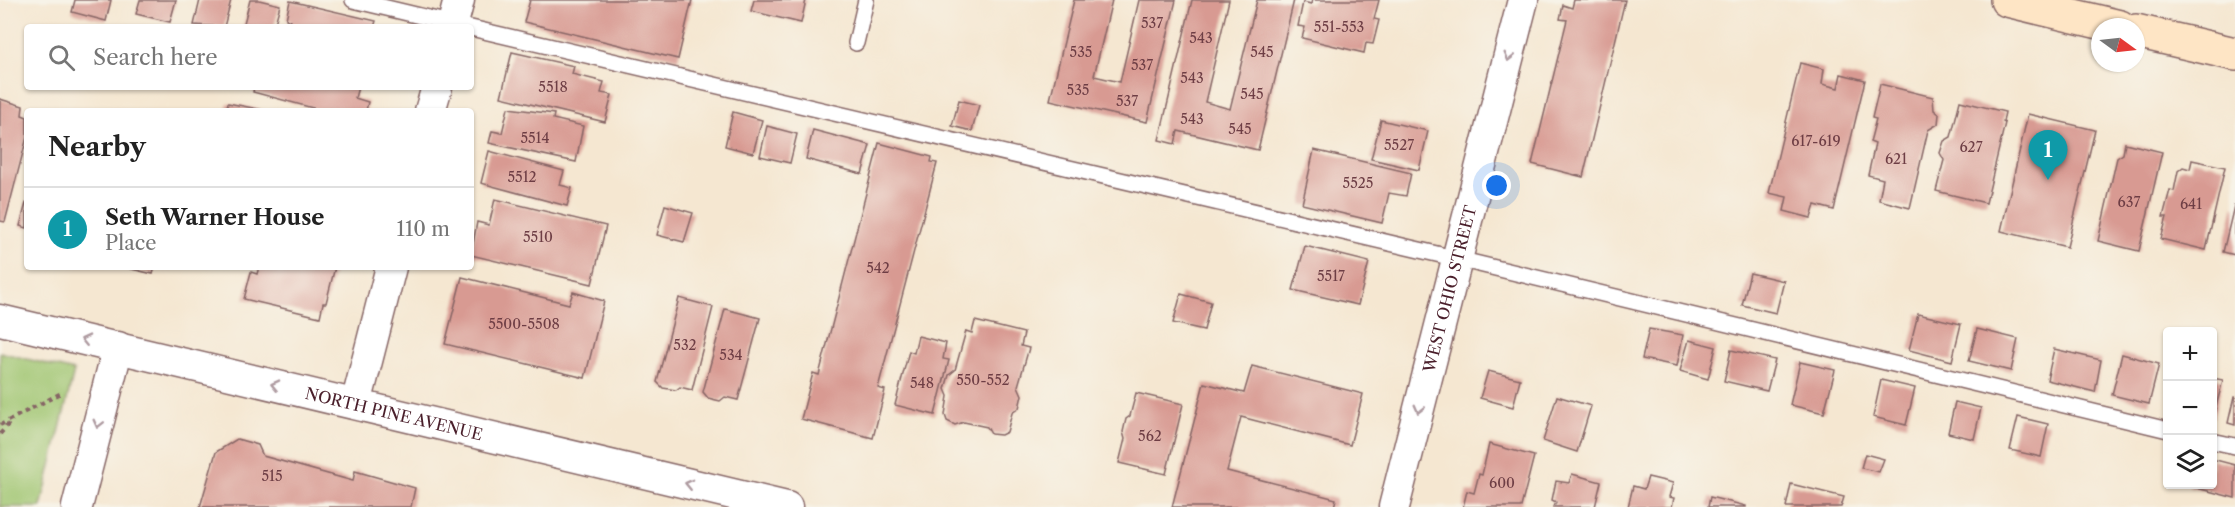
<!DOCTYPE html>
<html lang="en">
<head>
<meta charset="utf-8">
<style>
  body { margin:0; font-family:"Libre Caslon Text",serif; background:#f2f2f2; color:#222 }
  .controls { position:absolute; right:18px; bottom:18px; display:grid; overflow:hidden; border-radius:6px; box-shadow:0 2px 4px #0004 }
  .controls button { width:54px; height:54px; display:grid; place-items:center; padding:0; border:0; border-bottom:2px solid #e0e0e0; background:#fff; color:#222; font:30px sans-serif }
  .compass { position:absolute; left:2091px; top:18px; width:54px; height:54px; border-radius:50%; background:#fff; box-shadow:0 2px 4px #0004; rotate:105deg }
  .you { position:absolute; left:1497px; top:186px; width:21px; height:21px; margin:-15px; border:4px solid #fff; border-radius:50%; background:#1a73e8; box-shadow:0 0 0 9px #1a73e833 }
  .badge { display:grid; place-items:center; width:39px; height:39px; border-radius:50%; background:#d93025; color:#fff; font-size:20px; font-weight:700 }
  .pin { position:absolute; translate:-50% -50px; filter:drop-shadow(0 2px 3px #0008) }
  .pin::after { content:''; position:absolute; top:32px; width:21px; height:18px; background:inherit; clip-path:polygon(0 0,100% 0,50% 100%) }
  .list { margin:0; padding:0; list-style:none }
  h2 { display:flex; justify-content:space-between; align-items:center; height:78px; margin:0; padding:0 24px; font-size:26px }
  h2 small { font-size:20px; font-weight:400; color:#767676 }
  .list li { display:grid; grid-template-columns:39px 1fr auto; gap:18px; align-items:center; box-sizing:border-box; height:84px; padding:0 24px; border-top:2px solid #e0e0e0 }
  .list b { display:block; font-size:22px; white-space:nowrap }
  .list p { margin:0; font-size:20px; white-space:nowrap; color:#767676 }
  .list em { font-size:20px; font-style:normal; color:#767676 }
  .icon { flex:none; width:33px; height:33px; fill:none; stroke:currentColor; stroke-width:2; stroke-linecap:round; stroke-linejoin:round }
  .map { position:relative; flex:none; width:2235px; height:507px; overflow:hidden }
  .search { position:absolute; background:#fff; box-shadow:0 2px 4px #0004; left:24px; top:24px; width:450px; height:66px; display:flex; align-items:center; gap:15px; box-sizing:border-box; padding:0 21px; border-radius:6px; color:#767676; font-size:22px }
  .panel { position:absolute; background:#fff; box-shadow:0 2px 4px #0004; left:24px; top:108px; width:450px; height:162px; border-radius:6px }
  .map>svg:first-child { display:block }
  .green { fill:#9fc570; stroke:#74724e; stroke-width:1.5 }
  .building { fill:#d89a92 }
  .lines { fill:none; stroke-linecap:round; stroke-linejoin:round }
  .lane-casing { stroke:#866565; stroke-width:18 }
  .street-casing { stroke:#866565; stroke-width:33 }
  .secondary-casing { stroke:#866565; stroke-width:36 }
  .path { stroke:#866565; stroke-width:4; stroke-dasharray:4.5 4.5; stroke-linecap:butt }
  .lane { stroke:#fff; stroke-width:15 }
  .street { stroke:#fff; stroke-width:30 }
  .secondary { stroke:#fee5c5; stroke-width:33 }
  .oneway { stroke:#ae9aa0 }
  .labels { text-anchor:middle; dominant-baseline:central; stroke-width:5; stroke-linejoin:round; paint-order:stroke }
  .number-label { font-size:14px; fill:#6e3e45 }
  .street-label { font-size:16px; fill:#4a1f2b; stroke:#f7f3e8 }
</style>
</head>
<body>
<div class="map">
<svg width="2235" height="507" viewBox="0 0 2235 507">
  <rect width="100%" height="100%" fill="#f7f3e8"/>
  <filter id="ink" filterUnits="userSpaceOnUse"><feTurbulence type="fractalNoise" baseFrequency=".0167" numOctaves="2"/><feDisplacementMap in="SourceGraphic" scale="12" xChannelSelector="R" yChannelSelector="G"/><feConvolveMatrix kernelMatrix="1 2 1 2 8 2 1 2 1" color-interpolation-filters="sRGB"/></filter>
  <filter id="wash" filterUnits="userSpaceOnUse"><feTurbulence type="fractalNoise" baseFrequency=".008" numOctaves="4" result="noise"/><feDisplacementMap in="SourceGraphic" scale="24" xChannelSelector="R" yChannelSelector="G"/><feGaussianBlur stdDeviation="1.35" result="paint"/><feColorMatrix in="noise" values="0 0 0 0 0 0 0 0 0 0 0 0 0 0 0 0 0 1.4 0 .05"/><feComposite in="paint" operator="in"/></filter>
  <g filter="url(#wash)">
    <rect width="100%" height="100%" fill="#f5e7d1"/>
    <path class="green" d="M0 352 74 371 41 507H0Z"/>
    <g id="blocks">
      <g class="building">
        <path d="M75 0H111L106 21 72 12Z"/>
        <path d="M140 0H176L170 22 136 14Z"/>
        <path d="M200 0H231L224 27 194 25Z"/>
        <path d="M250 0H259L280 5 274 27H243Z"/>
        <path d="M530 0H692L678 59 524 22Z"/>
        <path d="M754 0H806L801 23 751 11Z"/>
        <path d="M1074 0H1112L1094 76 1120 82 1139 0H1176L1147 122 1050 100Z"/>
        <path d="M1192 0H1229L1205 102 1230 109 1257 0H1294L1258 150 1178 131 1175 144 1159 140Z"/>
        <path d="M1312 0H1379L1374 19 1379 20 1373 44 1366 43 1364 53 1302 38 1305 27 1298 26 1303 2 1311 4Z"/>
        <path d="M1574 0H1625L1583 177 1532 164 1567 20 1560 19 1563 5 1572 8Z"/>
        <path d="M290 1 376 21 374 27H289L291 21 286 19Z"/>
        <path d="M512 52 574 66 572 74 604 82 601 93 612 95 605 122 501 97Z"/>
        <path d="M1800 63 1824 69 1822 84 1838 88 1841 74 1865 80 1834 210 1815 205 1811 218 1784 211 1787 197 1769 193Z"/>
        <path d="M1880 84 1933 97 1934 110 1939 114 1938 124 1928 130 1910 208 1879 200 1883 179 1868 175 1875 144 1870 142 1876 119 1872 118Z"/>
        <path d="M254 87H358L355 98 368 102 366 111H324L253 92Z"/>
        <path d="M0 99 23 106 22 115 27 117V137L5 222 0 221Z"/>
        <path d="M959 100 979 105 972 131 952 126Z"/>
        <path d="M1960 101 2005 112 2003 122 2005 123 1986 203 1936 191 1944 160 1940 153 1944 141 1951 137Z"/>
        <path d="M228 103 263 110 262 111H226Z"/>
        <path d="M508 108 554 114 553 119 583 126 576 162 489 143 492 131 502 133Z"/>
        <path d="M733 112 762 120 753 153 725 146Z"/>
        <path d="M2028 114 2095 130 2067 247 2001 231Z"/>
        <path d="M1381 120 1428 131 1419 170 1371 159Z"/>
        <path d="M767 126 797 134 790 163 760 156Z"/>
        <path d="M813 130 870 145 862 174 806 159Z"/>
        <path d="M879 143 932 157 931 162 937 163 878 388 885 390 873 438 801 419 813 373 819 375Z"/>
        <path d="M2125 143 2162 152 2139 251 2098 241 2117 158 2123 154Z"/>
        <path d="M1314 150 1411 173 1406 196 1389 193 1382 223 1302 204Z"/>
        <path d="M489 151 564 171 560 185 572 188 567 206 481 183Z"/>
        <path d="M2192 160 2225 167 2206 250 2161 239 2167 217H2163L2170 190 2174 191 2178 171 2183 167 2190 169Z"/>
        <path d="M495 199 606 226 592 284 471 255 477 222 489 225Z"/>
        <path d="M26 203H27V228L20 226Z"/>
        <path d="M665 205 693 213 684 242 657 235Z"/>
        <path d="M2234 206H2235V255L2223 252Z"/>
        <path d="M1305 246 1369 262 1358 305 1293 290Z"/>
        <path d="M123 267H155L153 274Z"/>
        <path d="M259 267H335L326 303H323L320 317 244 299 251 272 257 274Z"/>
        <path d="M1750 273 1784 281 1776 313 1742 305Z"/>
        <path d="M462 277 569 304 573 292 604 301 585 378 445 344Z"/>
        <path d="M1181 294 1211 302 1204 330 1173 323Z"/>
        <path d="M679 298 713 307 692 390 680 387 676 390 663 388 657 382Z"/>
        <path d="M725 309 760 318 738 400 725 397 720 401 708 398 703 392Z"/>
        <path d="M1918 314 1961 324 1952 361 1909 350Z"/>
        <path d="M975 321 1024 333 1021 346 1029 348 1018 386 1022 395 1019 408 1012 413 1007 432 1001 435 991 434 987 427 964 422 955 425 947 421 945 415 948 396 945 389 949 375 955 370 966 331 972 333Z"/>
        <path d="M1649 329 1683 335 1677 366 1642 359Z"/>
        <path d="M1977 329 2018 339 2011 371 1969 361Z"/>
        <path d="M918 336 946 343 943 359 949 360 935 415 895 405 909 351 914 353Z"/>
        <path d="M1689 340 1716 347 1708 379 1680 371Z"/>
        <path d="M2054 349 2101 360 2095 392 2047 380Z"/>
        <path d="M1731 350 1775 360 1767 391 1724 381Z"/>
        <path d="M2122 354 2159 364 2149 404 2112 395Z"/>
        <path d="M1800 362 1835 370 1824 413 1790 405Z"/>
        <path d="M1252 366 1363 394 1350 445 1241 417 1227 471 1336 499 1334 507H1172L1204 383 1244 393Z"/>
        <path d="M1488 371 1520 379 1513 407 1480 398Z"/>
        <path d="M2212 378 2223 380 2213 418H2212Z"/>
        <path d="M1881 380 1915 388 1906 425 1873 417Z"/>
        <path d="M1136 393 1183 404 1166 474 1119 463 1125 439 1123 432 1126 419 1130 416Z"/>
        <path d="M1557 396 1591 406 1577 452 1543 441Z"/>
        <path d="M2234 397H2235V425L2228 423Z"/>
        <path d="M1955 402 1981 408 1974 439 1948 433Z"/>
        <path d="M2018 417 2048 424 2041 457 2010 450Z"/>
        <path d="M237 439 258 445 263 456 353 481 355 471 415 488 411 507H200L216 452Z"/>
        <path d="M1489 444 1534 456 1521 507H1463L1467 491 1474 493 1479 474 1482 475Z"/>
        <path d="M1865 454 1884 459 1879 472 1861 468Z"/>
        <path d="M2212 459 2235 465V498L2189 486V484H2212Z"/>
        <path d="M1572 474 1601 482 1595 507H1554L1556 502 1552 500 1556 481 1569 483Z"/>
        <path d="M1648 477 1673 483 1669 497 1674 498 1672 507H1628L1633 486 1644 489Z"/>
        <path d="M1791 484 1844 497 1841 507H1786Z"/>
        <path d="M1710 497 1746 506V507H1708Z"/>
      </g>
    </g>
  </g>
  <g filter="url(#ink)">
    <use href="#blocks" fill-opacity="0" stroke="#866565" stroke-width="1.5"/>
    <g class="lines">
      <g class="lane-casing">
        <g id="lane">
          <path d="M353 0 458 25"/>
          <path d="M471 28 1458 259 2168 430"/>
          <path d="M856 43 866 0"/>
          <path d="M2212 441 2235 446"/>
        </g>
      </g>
      <g class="street-casing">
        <g id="street">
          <path d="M452 27 459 0"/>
          <path d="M430 111 437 87"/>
          <path id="s1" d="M0 320 787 507"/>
          <path d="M356 404 391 267"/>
          <path d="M77 507 118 347"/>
          <path id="s2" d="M1394 507 1523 0"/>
        </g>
      </g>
      <g class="secondary-casing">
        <g id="secondary">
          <path d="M2007 0 2120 27"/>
          <path d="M2136 31 2235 54"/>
        </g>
      </g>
      <g class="path">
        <path d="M0 425 63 392"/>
        <path d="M0 434 12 420"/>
      </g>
      <use href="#lane" class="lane"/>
      <use href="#street" class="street"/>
      <use href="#secondary" class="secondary"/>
    </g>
    <defs><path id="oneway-chevron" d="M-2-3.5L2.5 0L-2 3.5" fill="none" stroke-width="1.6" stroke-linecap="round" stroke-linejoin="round" transform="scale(1.5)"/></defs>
    <g class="oneway">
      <use href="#oneway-chevron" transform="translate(1509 57) rotate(104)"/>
      <use href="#oneway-chevron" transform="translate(85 340) rotate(-167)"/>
      <use href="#oneway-chevron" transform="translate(275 385) rotate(-167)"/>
      <use href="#oneway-chevron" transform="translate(1419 409) rotate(104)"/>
      <use href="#oneway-chevron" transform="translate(98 424) rotate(104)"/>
      <use href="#oneway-chevron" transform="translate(689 484) rotate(-167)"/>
    </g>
  </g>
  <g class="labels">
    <g class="number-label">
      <text x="1152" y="23">537</text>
      <text x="1339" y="27">551-553</text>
      <text x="1201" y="38">543</text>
      <text x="1081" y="52">535</text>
      <text x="1262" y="52">545</text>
      <text x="1142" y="65">537</text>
      <text x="1192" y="78">543</text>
      <text x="553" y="87">5518</text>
      <text x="1078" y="90">535</text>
      <text x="1252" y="94">545</text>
      <text x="1127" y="101">537</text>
      <text x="1192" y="119">543</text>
      <text x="1240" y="129">545</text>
      <text x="535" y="138">5514</text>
      <text x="1816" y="141">617-619</text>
      <text x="1399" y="145">5527</text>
      <text x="1971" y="147">627</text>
      <text x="1896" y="159">621</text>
      <text x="522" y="177">5512</text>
      <text x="1358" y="183">5525</text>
      <text x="2129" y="202">637</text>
      <text x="2191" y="204">641</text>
      <text x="538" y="237">5510</text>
      <text x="878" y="268">542</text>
      <text x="1331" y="276">5517</text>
      <text x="524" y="324">5500-5508</text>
      <text x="685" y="345">532</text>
      <text x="731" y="355">534</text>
      <text x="983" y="380">550-552</text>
      <text x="922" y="383">548</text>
      <text x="1150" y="436">562</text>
      <text x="272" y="476">515</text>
      <text x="1502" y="483">600</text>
    </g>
    <g class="street-label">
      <text stroke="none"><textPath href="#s2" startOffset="225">WEST OHIO STREET</textPath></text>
      <text stroke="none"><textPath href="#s1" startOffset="405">NORTH PINE AVENUE</textPath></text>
    </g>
  </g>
</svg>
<div class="controls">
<button>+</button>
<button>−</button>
<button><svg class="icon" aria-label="layers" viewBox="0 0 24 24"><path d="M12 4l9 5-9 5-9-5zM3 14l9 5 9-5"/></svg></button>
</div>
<svg class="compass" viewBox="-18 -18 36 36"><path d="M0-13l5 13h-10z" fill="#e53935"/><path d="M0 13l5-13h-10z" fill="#767676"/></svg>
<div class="you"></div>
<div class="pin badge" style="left:2048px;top:180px;background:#0f9aa8">1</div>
<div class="search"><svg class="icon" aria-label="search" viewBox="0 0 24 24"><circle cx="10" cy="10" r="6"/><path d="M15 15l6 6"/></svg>Search here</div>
<section class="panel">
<h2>Nearby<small></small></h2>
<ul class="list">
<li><span class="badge" style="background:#0f9aa8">1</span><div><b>Seth Warner House</b><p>Place</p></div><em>110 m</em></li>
</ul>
</section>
</div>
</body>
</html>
